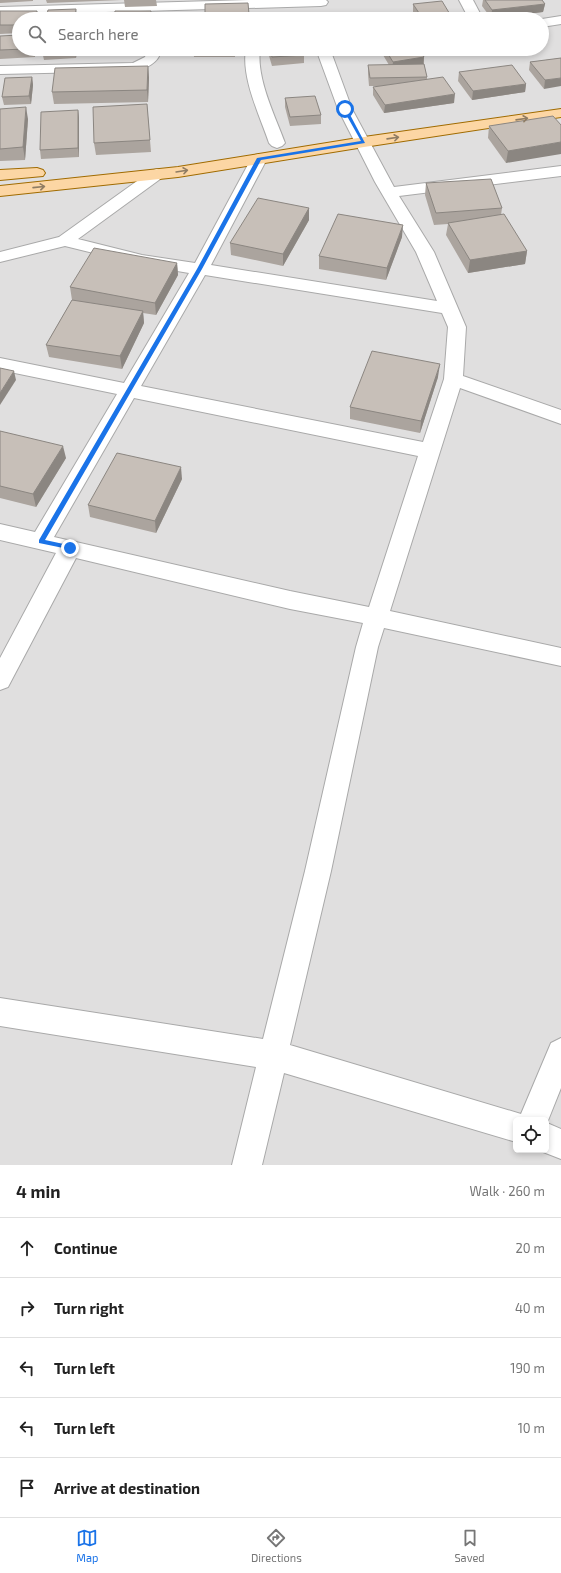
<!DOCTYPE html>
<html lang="en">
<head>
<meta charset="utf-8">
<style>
  body { margin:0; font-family:"Exo 2",sans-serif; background:#f6f6f6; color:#222 }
  .controls { position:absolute; right:12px; bottom:12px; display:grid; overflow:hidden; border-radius:6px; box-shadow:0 2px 6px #0003 }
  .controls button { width:36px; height:36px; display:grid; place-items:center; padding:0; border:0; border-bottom:1px solid #e0e0e0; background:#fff; color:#222; font:20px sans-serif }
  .stop { position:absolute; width:12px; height:12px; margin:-9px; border:3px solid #1a73e8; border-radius:50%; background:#fff }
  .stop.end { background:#1a73e8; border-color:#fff; box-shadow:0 1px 4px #0008 }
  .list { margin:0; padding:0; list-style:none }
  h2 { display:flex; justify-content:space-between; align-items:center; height:52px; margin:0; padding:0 16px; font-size:17px }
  h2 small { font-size:13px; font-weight:400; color:#767676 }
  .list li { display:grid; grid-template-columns:26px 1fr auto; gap:12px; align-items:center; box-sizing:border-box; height:60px; padding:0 16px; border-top:1px solid #e0e0e0 }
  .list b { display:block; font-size:15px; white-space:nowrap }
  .list em { font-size:13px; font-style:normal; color:#767676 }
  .icon { flex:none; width:22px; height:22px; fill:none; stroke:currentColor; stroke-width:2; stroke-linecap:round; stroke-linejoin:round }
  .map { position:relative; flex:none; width:561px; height:1165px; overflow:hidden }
  .search { position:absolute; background:#fff; box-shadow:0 2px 6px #0003; left:12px; right:12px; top:12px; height:44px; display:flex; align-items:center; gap:10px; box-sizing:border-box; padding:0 14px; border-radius:22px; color:#767676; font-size:15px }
  .sheet { height:352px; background:#fff }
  nav { display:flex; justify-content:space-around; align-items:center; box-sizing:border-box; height:56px; border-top:1px solid #e0e0e0; background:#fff; font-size:11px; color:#767676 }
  nav a { display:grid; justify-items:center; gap:2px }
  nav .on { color:#1a73e8 }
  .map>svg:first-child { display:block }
  .residential { fill:#e0dfdf; fill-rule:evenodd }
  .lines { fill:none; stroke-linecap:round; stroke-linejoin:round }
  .minor-casing { stroke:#a9a9a9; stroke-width:2 }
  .primary-casing { stroke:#a06b00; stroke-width:2 }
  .minor { fill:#fff; fill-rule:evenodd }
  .primary { fill:#fcd6a4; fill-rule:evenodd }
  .wall { fill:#aba49e }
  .shaded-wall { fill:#8b8681 }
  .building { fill:#c7bfb8; stroke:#8b8681 }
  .oneway { stroke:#8f7c63 }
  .route { fill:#1a73e8 }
</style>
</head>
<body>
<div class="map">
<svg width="561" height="1165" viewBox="0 0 561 1165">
  <rect width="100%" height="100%" fill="#f2efe9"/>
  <path class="residential" d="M0 0H561V1165H0ZM19 19H542V49H19ZM516 1120H546V1150H516Z"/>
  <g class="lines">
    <g class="minor-casing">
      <g id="minor">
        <path d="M249 0H326L328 2 326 5 321 6 0 15V7Z"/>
        <path d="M459 0H473L483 19H469Z"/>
        <path d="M561 16V24L542 27V19Z"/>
        <path d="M148 49H162C158 64 147 68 133 71L0 74V66L133 63 145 57Z"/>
        <path d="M246 49H260C256 78 275 116 285 143L282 146 277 148 272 146 269 143C260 116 241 78 246 49Z"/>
        <path d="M316 49H330L352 109 394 187 561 166V176L399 196 434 252 466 327 463 376 561 410V424L460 388 390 611 561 648V666L384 628 378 647 331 871 290 1045 521 1114 551 1043 561 1038V1088L547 1123 561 1129V1159L538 1150H546V1120H516V1142L284 1073 262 1165H232L256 1067 0 1026V998L263 1039 305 871 356 647 363 623 290 609 76 558 8 687 0 690V658L56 553 0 540V524L35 532 117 394 0 370V358L124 383 189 273 142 265 65 246 0 262V252L59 237 151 171 157 169 163 171 165 174 163 177 78 239 142 255 195 263 251 159 253 156 259 154 265 156 267 159 211 265 437 301 416 252 375 182 338 109ZM205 275 442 313 448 327 444 379 423 442 141 386ZM134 398 418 456 369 607 290 591 54 537Z"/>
      </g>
    </g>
    <g class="primary-casing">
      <g id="primary">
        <path d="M561 109V117L364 147 178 177 0 196V186L178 167 364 137Z"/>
        <path d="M37 168 43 170 45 173 43 176 0 180V170Z"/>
      </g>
    </g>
    <use href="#minor" class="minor"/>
    <use href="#primary" class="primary"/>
  </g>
  <g class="wall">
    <path d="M0 0H33V1L0 3Z"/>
    <path d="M46 0H122L47 3Z"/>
    <path d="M124 0H156L157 6 125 7Z"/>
    <path d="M483 0H542L545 4 543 12 491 18 482 6Z"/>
    <path d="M205 4 249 14V19H182L206 16Z"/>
    <path d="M413 4 451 16V19H417L413 12Z"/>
    <path d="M0 11H37L39 19H19V33L0 34Z"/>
    <path d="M151 15V19H114V18Z"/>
    <path d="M0 36 19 49H35V57L0 59Z"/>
    <path d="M77 49 76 58 44 60 42 51Z"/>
    <path d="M91 49H138V56H92Z"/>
    <path d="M193 49H235V57H194Z"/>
    <path d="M267 49H302L304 55V63L272 66Z"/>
    <path d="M383 49H419L424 57V64L427 77V79L454 103 384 113 373 95V87L380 86H369L368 74V65H389L383 55Z"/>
    <path d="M561 58 544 89 529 70 530 62Z"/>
    <path d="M148 66 149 78 148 102 54 104 52 92Z"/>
    <path d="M459 72 526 84 525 92 472 100 458 81Z"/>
    <path d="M32 77 33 85 31 104 4 105 2 97Z"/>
    <path d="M285 98 321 115V124L290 126 285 107Z"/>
    <path d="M147 104 151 152 96 155 94 143Z"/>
    <path d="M0 109 28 119 25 160 0 161Z"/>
    <path d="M78 110 79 118V157L41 159 40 150Z"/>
    <path d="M561 125 506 163 488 138 489 126Z"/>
    <path d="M426 183 502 208 501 215 527 251 525 264 468 273 446 235 448 224 434 225 425 195Z"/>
    <path d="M309 208V220L283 266 231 255 230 243Z"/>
    <path d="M402 237 386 280 319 269V256Z"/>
    <path d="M177 263 178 275 156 315 143 313 144 323 122 369 49 357 46 345 72 300 70 287Z"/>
    <path d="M438 377 420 433 350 419V407Z"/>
    <path d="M0 431 66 458 36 507 0 498Z"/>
    <path d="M182 479 156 533 90 517 88 505Z"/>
  </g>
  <g class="shaded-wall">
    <path d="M545 4 543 12 491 18 492 10Z"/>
    <path d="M76 9 77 19H75Z"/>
    <path d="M37 11 39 19H36Z"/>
    <path d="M451 16V19H423Z"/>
    <path d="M33 49H35V57Z"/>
    <path d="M75 49H77L76 58 75 50Z"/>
    <path d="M424 57 423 66 392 70 393 62Z"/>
    <path d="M148 66 149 78 148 102 147 90Z"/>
    <path d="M32 77 33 85 31 104 29 96Z"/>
    <path d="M561 78V86L544 89 545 80Z"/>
    <path d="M526 84 525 92 472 100 473 91Z"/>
    <path d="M455 94 454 103 384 113 385 105Z"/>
    <path d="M26 107 28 119 25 160 23 147Z"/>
    <path d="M78 110 79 118V157L78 148Z"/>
    <path d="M561 142V154L506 163 508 151Z"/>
    <path d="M309 208V220L283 266V254Z"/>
    <path d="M403 225 402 237 386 280 387 268Z"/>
    <path d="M527 251 525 264 468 273 470 260Z"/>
    <path d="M177 263 178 275 156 315 155 303Z"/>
    <path d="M143 311 144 323 122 369 120 356Z"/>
    <path d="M440 364 438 377 420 433 421 421Z"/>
    <path d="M14 371 16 380 0 405V393Z"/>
    <path d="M63 446 66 458 36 507 33 494Z"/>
    <path d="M181 467 182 479 156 533 155 521Z"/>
  </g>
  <g class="building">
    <path d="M485 0H542L545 4 492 10Z"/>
    <path d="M442 1 451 16 423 19 413 4Z"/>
    <path d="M248 3 249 14 205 15V4Z"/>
    <path d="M76 9 75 19H46L48 10Z"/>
    <path d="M0 11H37L36 19H19V25H0Z"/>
    <path d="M115 11H151L150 17H145V15H119V18H114Z"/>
    <path d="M119 15H145L144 19H119Z"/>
    <path d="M246 15V19H182V17Z"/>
    <path d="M19 35V49H25L0 50V36Z"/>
    <path d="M43 49H75V50L42 51Z"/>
    <path d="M270 49H302L304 55 272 57Z"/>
    <path d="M385 49H419L424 57 393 62Z"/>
    <path d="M561 58V78L545 80 530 62Z"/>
    <path d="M424 64 427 77 370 78 368 65Z"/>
    <path d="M512 65 526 84 473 91 459 72Z"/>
    <path d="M148 66 147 90 52 92 55 68Z"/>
    <path d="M32 77 29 96 2 97 5 78Z"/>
    <path d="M443 77 455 94 385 105 373 87Z"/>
    <path d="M315 96 321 115 290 117 285 98Z"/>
    <path d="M147 104 150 140 94 143 93 107Z"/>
    <path d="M26 107 23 147 0 149V109Z"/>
    <path d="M78 110V148L40 150 41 112Z"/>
    <path d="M553 116 561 125V142L508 151 489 126Z"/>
    <path d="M491 179 502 208 436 213 426 183Z"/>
    <path d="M258 198 309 208 283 254 230 243Z"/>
    <path d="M338 214 403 225 387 268 319 256Z"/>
    <path d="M504 214 527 251 470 260 448 223Z"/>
    <path d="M94 248 177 263 155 303 70 287Z"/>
    <path d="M72 300 143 311 120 356 46 345Z"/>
    <path d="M372 351 440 364 421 421 350 407Z"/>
    <path d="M0 368 14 371 0 393Z"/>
    <path d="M0 431 63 446 33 494 0 486Z"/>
    <path d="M117 453 181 467 155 521 88 505Z"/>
  </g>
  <defs><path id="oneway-shaft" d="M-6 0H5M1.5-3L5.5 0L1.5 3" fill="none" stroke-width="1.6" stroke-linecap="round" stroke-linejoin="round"/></defs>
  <g class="oneway">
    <use href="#oneway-shaft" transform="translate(522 119) rotate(-8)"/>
    <use href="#oneway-shaft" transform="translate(393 138) rotate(-8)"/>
    <use href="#oneway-shaft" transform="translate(182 171) rotate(-9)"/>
    <use href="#oneway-shaft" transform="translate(39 187) rotate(-6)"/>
  </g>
  <path class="route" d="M345 107 347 109 365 143 261 160 202 269 45 540 73 546V550L39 543V540L197 269 257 158 361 141 343 109Z"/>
</svg>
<div class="controls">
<button><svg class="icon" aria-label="locate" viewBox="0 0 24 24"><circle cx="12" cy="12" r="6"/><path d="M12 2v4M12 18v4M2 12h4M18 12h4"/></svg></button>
</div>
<div class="stop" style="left:345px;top:109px"></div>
<div class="stop end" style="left:70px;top:548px"></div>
<div class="search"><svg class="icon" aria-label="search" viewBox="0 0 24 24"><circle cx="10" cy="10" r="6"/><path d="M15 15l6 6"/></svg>Search here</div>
</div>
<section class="sheet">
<h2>4 min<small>Walk · 260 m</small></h2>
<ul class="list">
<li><svg class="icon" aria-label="ahead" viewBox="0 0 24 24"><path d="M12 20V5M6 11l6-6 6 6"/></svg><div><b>Continue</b></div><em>20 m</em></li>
<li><svg class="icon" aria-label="right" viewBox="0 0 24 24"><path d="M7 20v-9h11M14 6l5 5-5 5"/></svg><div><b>Turn right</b></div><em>40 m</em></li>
<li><svg class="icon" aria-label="left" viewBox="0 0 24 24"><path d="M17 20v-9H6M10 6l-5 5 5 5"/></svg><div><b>Turn left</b></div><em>190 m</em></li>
<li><svg class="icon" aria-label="left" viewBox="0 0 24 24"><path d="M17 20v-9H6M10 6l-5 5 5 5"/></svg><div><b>Turn left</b></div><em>10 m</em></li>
<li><svg class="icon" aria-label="arrive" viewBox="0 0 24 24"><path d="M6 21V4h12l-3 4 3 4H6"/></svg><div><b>Arrive at destination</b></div></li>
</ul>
</section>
<nav>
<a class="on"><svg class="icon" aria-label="map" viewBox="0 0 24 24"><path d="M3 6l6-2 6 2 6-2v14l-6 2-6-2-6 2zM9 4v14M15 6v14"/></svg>Map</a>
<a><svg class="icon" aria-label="directions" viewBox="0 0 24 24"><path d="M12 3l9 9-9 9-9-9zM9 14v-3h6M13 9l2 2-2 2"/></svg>Directions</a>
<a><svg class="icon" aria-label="saved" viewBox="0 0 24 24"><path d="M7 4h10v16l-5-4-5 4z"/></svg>Saved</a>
</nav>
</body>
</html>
